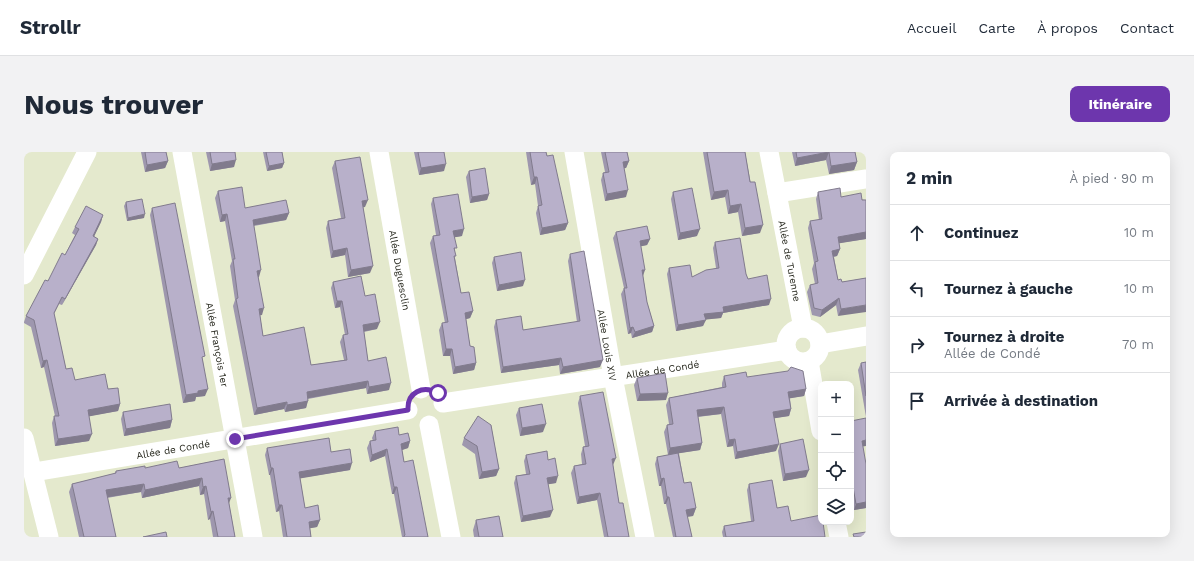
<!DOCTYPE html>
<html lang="fr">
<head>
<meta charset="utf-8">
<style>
  body { margin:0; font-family:"Work Sans",sans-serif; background:#f2f2f3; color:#1f2937 }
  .controls { position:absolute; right:12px; bottom:12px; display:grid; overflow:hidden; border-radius:8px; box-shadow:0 4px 16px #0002 }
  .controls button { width:36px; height:36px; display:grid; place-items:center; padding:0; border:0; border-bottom:1px solid #e0e1e3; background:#fff; color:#1f2937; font:20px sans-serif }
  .stop { position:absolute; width:12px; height:12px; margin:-9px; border:3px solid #6d36ad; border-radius:50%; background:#fff }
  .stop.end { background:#6d36ad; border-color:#fff; box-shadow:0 1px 4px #0008 }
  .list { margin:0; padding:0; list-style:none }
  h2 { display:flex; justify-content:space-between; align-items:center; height:52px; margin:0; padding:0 16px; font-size:17px }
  h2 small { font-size:13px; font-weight:400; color:#747a83 }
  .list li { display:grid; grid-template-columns:26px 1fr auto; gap:12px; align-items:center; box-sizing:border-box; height:56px; padding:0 16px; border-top:1px solid #e0e1e3 }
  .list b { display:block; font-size:15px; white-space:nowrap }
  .list p { margin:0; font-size:13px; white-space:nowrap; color:#747a83 }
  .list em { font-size:13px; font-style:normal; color:#747a83 }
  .icon { flex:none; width:22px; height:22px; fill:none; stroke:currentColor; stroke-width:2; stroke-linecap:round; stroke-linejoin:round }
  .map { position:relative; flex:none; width:842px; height:385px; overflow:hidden; border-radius:8px }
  header { display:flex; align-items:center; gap:24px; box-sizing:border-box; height:56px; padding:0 20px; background:#fff; border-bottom:1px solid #e0e1e3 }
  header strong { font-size:19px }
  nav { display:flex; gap:22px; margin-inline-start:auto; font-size:14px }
  .intro { display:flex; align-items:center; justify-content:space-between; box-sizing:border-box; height:96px; padding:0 24px }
  h1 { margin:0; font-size:28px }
  .button { padding:10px 18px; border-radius:8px; background:#6d36ad; color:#fff; font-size:14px; font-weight:700 }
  main { display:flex; gap:24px; padding:0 24px }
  aside { flex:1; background:#fff; border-radius:8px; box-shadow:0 4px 16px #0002 }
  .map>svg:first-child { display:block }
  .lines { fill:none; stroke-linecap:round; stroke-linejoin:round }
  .minor { stroke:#fff; stroke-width:19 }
  .wall { fill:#9e97ae }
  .shaded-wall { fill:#817b8d }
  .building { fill:#b8b0ca; stroke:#817b8d }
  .route { stroke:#6d36ad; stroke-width:5 }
  .labels { text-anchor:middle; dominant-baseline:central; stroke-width:3; stroke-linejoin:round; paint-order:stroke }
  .street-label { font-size:10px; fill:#25261c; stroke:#f2f6da }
</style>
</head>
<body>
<header>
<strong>Strollr</strong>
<nav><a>Accueil</a><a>Carte</a><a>À propos</a><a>Contact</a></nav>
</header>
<div class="intro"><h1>Nous trouver</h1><a class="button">Itinéraire</a></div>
<main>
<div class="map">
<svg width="842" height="385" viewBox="0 0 842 385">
  <rect width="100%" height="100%" fill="#e4e9cd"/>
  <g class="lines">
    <g class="minor">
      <path id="s1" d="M158 0 229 385"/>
      <path id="s2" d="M355 0 397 237"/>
      <path id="s3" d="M550 0 589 225 621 385"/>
      <path id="s4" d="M745 0 779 176"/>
      <path d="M753 41 842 27"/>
      <path d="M0 123 63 0"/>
      <circle cx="779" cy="193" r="17"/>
      <path d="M796 192 842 184"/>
      <path d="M785 209 797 279"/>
      <path id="s5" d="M419 251 763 198"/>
      <path d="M405 273 427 385"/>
      <path d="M0 286 25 385"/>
      <path id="s6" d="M10 320 384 258"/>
      <path d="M812 370 815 385"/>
    </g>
  </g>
  <g class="wall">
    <path d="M117 0H142L144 9 141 16 121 20Z"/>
    <path d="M182 0H211L210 15 186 19Z"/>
    <path d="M239 0H258L260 11 258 16 243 19Z"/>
    <path d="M390 0H420V19L395 23Z"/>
    <path d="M502 0H522L544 71 541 78 516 83 512 61 514 54 511 32 507 33Z"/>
    <path d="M577 0H603L605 9 602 16H600L602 45 581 49 577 28 579 21 581 20Z"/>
    <path d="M679 0H721L736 81 718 84 714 60 704 62 701 45 687 48Z"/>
    <path d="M768 0H831L833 10 830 18 805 22 802 8 771 14Z"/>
    <path d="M311 9 341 55H339L346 121 324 125 321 103 307 106 302 76 304 69 317 66 308 16Z"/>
    <path d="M445 19 465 42 463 48 446 51 442 25Z"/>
    <path d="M194 39 221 56 265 61 262 68 230 74 238 163H236L239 184 287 213 320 208 316 190 319 183H321L316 155 311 156 307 136 309 130 341 144 353 177 340 180 344 209 365 238 343 242 342 236 284 247 282 256 261 260 260 257 230 263 209 154 211 148 206 114 208 109 201 69 196 70 191 46Z"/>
    <path d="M649 40 673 84 654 88 647 47Z"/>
    <path d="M794 40 817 45 842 48V87L815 91 816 97 813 104 810 105 814 128 818 130 842 126 814 164 812 153 796 165 788 163 783 140 786 133 791 132 788 117 790 111 784 76 786 69 795 68 792 47Z"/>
    <path d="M409 46 438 84 431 85V106L437 141 449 159 446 166 442 167 446 194 452 211 450 218 429 222 426 204H419L415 178 418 171H421L406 91 409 84 412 83 407 52Z"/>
    <path d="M102 50 120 66 103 69 100 54Z"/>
    <path d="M128 56 179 209 181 244 172 245 171 249 159 251 126 63Z"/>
    <path d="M79 63 77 70 70 84 74 87 72 93 38 153 35 152 30 162 42 217 51 228 84 237 96 252 94 259 65 264V289L31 294 28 271 30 264H31L20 215 17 216 7 175 0 171V170L2 164 24 129 41 103 51 83 48 81 51 75Z"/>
    <path d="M592 80 626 87 623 93 617 94 619 124 623 150 630 174 628 180 608 186 607 181 604 182 597 142 600 136 589 86Z"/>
    <path d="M691 90 722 122 724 127 745 153 699 161 697 166 681 167 679 174 652 179 643 122 645 116 668 125 692 116 689 96Z"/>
    <path d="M546 102 576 215 536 222 535 213 477 221 470 175 472 168 499 178 553 170 544 109Z"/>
    <path d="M470 105 499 134 473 139 468 111Z"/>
    <path d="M842 210V265L834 218 837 211Z"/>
    <path d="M700 224 723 225 782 237 780 244 766 246 767 257 765 264 750 266 752 299 711 307 709 294 703 295 697 262 674 265 678 291 676 298 655 301 660 331 672 356 669 364 663 365 668 385H649L642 352H640L637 334H635L631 312 633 305 644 303 640 280 643 273 645 272 642 253 645 246 698 235V231Z"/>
    <path d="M613 226 642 248 613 249 610 233Z"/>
    <path d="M556 244 589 313 595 351 605 385H580L573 348 553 352 547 321 550 314 558 312 557 302 559 295 561 294 554 251Z"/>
    <path d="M495 256 519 280 496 284 492 263Z"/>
    <path d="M99 260 148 268 146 276 100 284 97 267Z"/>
    <path d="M827 269 839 295 842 356 830 358 827 343Z"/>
    <path d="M467 273 475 317 472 324 455 327 451 302 438 293 440 286Z"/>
    <path d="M351 279 375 283 386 289 384 296 378 298 380 310 404 385H378L370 342H368L361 304 346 310 343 296 346 289H349L348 286Z"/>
    <path d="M756 292 782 325 759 329 754 299Z"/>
    <path d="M243 296 307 300 326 318 276 326 281 356 296 368 293 375 286 376 287 385H259L255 359 252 360 246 323H245L241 303Z"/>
    <path d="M502 303 524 308 532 331 524 332 526 365 497 370 490 331 492 324 502 322 500 309Z"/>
    <path d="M200 307 205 351 211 385H189L186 367 184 368 180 342 176 343 175 334 118 346 117 340 83 346 92 385H55L45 340 48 332 90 322 92 319 121 316H155Z"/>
    <path d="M725 332 767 369 801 385H699L698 380 700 374 727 369 723 338Z"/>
    <path d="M452 368 479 385H450L449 378Z"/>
  </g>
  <g class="shaded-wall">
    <path d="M805 0 802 8 771 14 773 6Z"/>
    <path d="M212 8 210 15 186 19 188 12Z"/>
    <path d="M144 9 141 16 121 20 123 13Z"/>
    <path d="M605 9 602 16 596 17 599 10Z"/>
    <path d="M833 10 830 18 805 22 807 14Z"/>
    <path d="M260 11 258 16 243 19 245 14Z"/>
    <path d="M422 12 420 19 395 23 397 16Z"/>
    <path d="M510 25H513L511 32 507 33Z"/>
    <path d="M604 38 602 45 581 49 583 42Z"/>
    <path d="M704 38 701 45 687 48 690 40Z"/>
    <path d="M465 42 463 48 446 51 448 45Z"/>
    <path d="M344 48 341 55 335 56 338 49Z"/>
    <path d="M717 52 714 60 704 62 706 54Z"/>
    <path d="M265 61 262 68 226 74 229 68Z"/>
    <path d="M121 62 120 66 103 69 104 66Z"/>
    <path d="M203 62 201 69 196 70 198 63Z"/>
    <path d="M79 63 77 70 67 91 69 84Z"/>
    <path d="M544 71 541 78 516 83 518 76Z"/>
    <path d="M739 73 736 81 718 84 721 76Z"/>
    <path d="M440 77 438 84 427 86 429 79Z"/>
    <path d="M676 77 673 84 654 88 656 81Z"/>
    <path d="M842 80V87L811 92 814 85Z"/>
    <path d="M74 87 72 93 38 153 41 147Z"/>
    <path d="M626 87 623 93 614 95 616 89Z"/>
    <path d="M323 96 321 103 307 106 309 99Z"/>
    <path d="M816 97 813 104 806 105 808 99Z"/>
    <path d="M349 114 346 121 324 125 327 118Z"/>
    <path d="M237 118 235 125H230L233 119Z"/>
    <path d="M618 118H621L619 124Z"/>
    <path d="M501 128 499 134 473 139 475 133Z"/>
    <path d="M815 146 812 153 796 165 798 158Z"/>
    <path d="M747 147 745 153 699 161 697 166 678 168 680 162 699 155Z"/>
    <path d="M313 149H318L316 155 311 156Z"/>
    <path d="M842 153V160L814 164 817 157Z"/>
    <path d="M240 156 238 163 232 164 235 157Z"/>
    <path d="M449 159 446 166 439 168 441 161Z"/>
    <path d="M682 168 679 174 652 179 654 173Z"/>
    <path d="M356 170 353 177 336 180 339 173Z"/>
    <path d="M630 174 628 180 608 186 611 180Z"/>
    <path d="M609 175 607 181 604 182 606 176Z"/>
    <path d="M422 197H428L426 204H419Z"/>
    <path d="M537 206 535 213 477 221 479 215Z"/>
    <path d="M23 208 20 215 17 216 19 209Z"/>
    <path d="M579 208 576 215 536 222 539 215Z"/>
    <path d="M452 211 450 218 429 222 431 215Z"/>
    <path d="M344 229 342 236 280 247 283 240Z"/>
    <path d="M367 231 365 238 343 242 345 235Z"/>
    <path d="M184 237 181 244 172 245 171 249 159 251 162 243 174 239Z"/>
    <path d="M782 237 780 244 762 247 764 240Z"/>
    <path d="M644 241 642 248 613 249 616 242Z"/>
    <path d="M284 249 282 256 261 260 263 253Z"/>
    <path d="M263 250 260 257 230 263 233 256Z"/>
    <path d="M96 252 94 259 62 265 64 258Z"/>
    <path d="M700 255 697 262 670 265 673 258Z"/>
    <path d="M767 257 765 264 746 267 749 260Z"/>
    <path d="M148 268 146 276 100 284 102 277Z"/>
    <path d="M522 272 519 280 496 284 498 276Z"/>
    <path d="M68 282 65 289 31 294 34 287Z"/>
    <path d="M711 287 709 294 703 295 705 288Z"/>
    <path d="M842 288V294L836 295 838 289Z"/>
    <path d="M386 289 384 296 375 299 377 292Z"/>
    <path d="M678 291 676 298 644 303 646 296Z"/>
    <path d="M755 292 752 299 711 307 713 300Z"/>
    <path d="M363 297 361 304 346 310 348 303Z"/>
    <path d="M592 306 589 313 588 307Z"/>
    <path d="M328 311 326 318 273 327 275 320Z"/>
    <path d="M247 316H249L246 323H245Z"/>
    <path d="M475 317 472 324 455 327 458 320Z"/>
    <path d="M785 318 782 325 759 329 761 322Z"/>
    <path d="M534 324 532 331 520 333 523 326Z"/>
    <path d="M178 326 175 334 118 346 121 338Z"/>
    <path d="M640 326 637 334H635L637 327Z"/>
    <path d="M120 332 117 340 79 346 82 338Z"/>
    <path d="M182 334 180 342 176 343 179 335Z"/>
    <path d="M370 335H373L370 342H368Z"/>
    <path d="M576 341 573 348 553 352 555 345Z"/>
    <path d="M643 345H645L642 352H640Z"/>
    <path d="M204 346H207L204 354Z"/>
    <path d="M842 350V356L830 358 832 352Z"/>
    <path d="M255 353H258L255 359 252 360Z"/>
    <path d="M672 356 669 364 659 365 662 358Z"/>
    <path d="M529 358 526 365 497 370 499 364Z"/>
    <path d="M189 359 186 367 184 368 187 360Z"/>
    <path d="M296 368 293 375 282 377 285 370Z"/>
  </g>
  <g class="building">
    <path d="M121 0H142L144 9 123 13Z"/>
    <path d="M186 0H211L212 8 188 12Z"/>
    <path d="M242 0H258L260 11 245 14Z"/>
    <path d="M394 0H420L422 12 397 16Z"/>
    <path d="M506 0H522L523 4 529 3 544 71 518 76 514 54 518 53 513 25H510Z"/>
    <path d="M581 0H603L605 9 599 10 604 38 583 42 579 21 585 20Z"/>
    <path d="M683 0H721L726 30H731L739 73 721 76 717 52 706 54 704 38 690 40Z"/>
    <path d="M772 0H831L833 10 807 14 805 0 773 6Z"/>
    <path d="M336 5 344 48 338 49 349 114 327 118 323 96 309 99 304 69 321 66 311 9Z"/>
    <path d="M461 16 465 42 448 45 445 19Z"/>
    <path d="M218 35 221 56 262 48 265 61 229 68 237 118 233 119 240 156 235 157 239 184 280 175 287 213 323 208 319 183 324 182 318 149H313L309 130 337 124 341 144 351 142 356 170 339 173 344 209 362 205 367 231 345 235 344 229 283 240 284 249 263 253V250L233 256 212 147 214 146 209 107H211L203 62 198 63 194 39Z"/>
    <path d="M668 36 676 77 656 81 649 40Z"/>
    <path d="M816 36 817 45 837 41 838 48H842V80L814 85 816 97 808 99 814 128 817 127 818 130 842 126V153L817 157 815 146 798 158 790 156 786 133 794 131 791 110 794 109 786 69 798 67 794 40Z"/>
    <path d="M434 42 440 77 429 79 433 96H430L432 104H430L437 141 445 140 449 159 441 161 446 194 450 195 452 211 431 215 428 197H422L418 171 424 170 409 84 416 83 409 46Z"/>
    <path d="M118 47 121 62 104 66 102 50Z"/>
    <path d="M151 51 181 204 178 205 184 237 174 239V241L162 243 128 56Z"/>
    <path d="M62 54 79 63 69 84 74 87 41 147 38 145 30 161 42 217 48 216 51 228 81 222 84 237 94 236 96 252 64 258 68 282 34 287 30 264H35L23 208 19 209 10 168 2 164 21 128 24 129 38 101 41 103 55 77 51 75Z"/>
    <path d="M623 74 626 87 616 89 621 118H618L623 150 630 174 611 180 609 175 606 176 600 136H603L592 80Z"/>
    <path d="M716 86 722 122 724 127 743 123 747 147 699 155 700 160 680 162 682 168 654 173 645 116 666 113 668 125 682 118 695 116 691 90Z"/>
    <path d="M560 99 579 208 539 215 537 206 479 215 472 168 497 164 499 178 556 169 546 102Z"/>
    <path d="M497 100 501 128 475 133 470 105Z"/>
    <path d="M842 210V244L837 211Z"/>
    <path d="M767 215 779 219 782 237 764 240 767 257 749 260 755 292 713 300 711 287 705 288 700 255 673 258 678 291 646 296 643 273 649 272 645 246 702 235 700 224 722 220 723 225 764 219Z"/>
    <path d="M641 221 644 241 616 242 613 226Z"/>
    <path d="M579 240 592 306 588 307 595 351H599L605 385H584L576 341 555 345 550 314 562 312 559 295 565 294 556 244Z"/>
    <path d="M146 252 148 268 102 277 99 260Z"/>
    <path d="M518 252 522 272 498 276 495 256Z"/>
    <path d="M454 264 467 273 475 317 458 320 453 294 440 286Z"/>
    <path d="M842 266V288L838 289 842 312V350L832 352 827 324V269Z"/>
    <path d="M374 275 375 283 384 281 386 289 377 292 380 310 389 308 404 385H380V384L381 383 373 335H370L363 297 348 303 346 289 352 288 351 279Z"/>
    <path d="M305 286 307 300 326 297 328 311 275 320 281 356 294 353 296 368 285 370 287 385H263L258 353H255L249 316H247L243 296Z"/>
    <path d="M779 287 785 318 761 322 756 292Z"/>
    <path d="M523 299 524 308 531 306 534 324 523 326 529 358 499 364 492 324 506 322 502 303Z"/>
    <path d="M654 301 660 331 667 330 672 356 662 358 668 385H651H652L645 345H643L640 326 637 327 633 305Z"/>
    <path d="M200 307 207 346H204L211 385H194L189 359 187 360 182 334 179 335 178 326 121 338 120 332 82 338 92 385H60L48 332 92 321V319L121 314V316L153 309 155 316Z"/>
    <path d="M748 328 753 356 764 354 767 369 797 363V370H799L801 385H702L700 374 730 369 725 332Z"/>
    <path d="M475 364 479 385H455L452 368Z"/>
    <path d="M142 380 143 385H119Z"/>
    <path d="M842 380V385H830L829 382Z"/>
  </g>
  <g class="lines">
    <path class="route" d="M211 287 384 258C383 240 399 233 414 241"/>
  </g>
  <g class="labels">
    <g class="street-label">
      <text stroke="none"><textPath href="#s4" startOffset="111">Allée de Turenne</textPath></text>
      <text stroke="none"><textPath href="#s2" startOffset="120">Allée Duguesclin</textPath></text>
      <text stroke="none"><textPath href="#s1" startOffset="196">Allée François 1er</textPath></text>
      <text stroke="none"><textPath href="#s3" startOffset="196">Allée Louis XIV</textPath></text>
      <text stroke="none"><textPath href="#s5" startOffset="222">Allée de Condé</textPath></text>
      <text stroke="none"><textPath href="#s6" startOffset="141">Allée de Condé</textPath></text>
    </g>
  </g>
</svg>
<div class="controls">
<button>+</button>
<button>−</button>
<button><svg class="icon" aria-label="locate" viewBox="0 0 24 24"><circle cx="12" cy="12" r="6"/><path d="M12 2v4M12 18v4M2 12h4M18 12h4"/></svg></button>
<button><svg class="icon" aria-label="layers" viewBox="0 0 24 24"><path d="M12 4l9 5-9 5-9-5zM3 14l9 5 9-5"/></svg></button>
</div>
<div class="stop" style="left:414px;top:241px"></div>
<div class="stop end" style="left:211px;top:287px"></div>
</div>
<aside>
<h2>2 min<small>À pied · 90 m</small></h2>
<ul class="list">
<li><svg class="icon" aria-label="ahead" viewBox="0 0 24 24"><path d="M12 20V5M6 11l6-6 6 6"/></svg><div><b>Continuez</b></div><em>10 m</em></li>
<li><svg class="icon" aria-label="left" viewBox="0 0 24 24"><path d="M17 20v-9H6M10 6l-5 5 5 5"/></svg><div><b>Tournez à gauche</b></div><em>10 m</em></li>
<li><svg class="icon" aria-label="right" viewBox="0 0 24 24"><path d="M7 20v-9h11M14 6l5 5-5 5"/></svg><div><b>Tournez à droite</b><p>Allée de Condé</p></div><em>70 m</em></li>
<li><svg class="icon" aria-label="arrive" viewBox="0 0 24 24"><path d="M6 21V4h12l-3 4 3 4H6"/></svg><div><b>Arrivée à destination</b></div></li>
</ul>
</aside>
</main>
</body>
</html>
